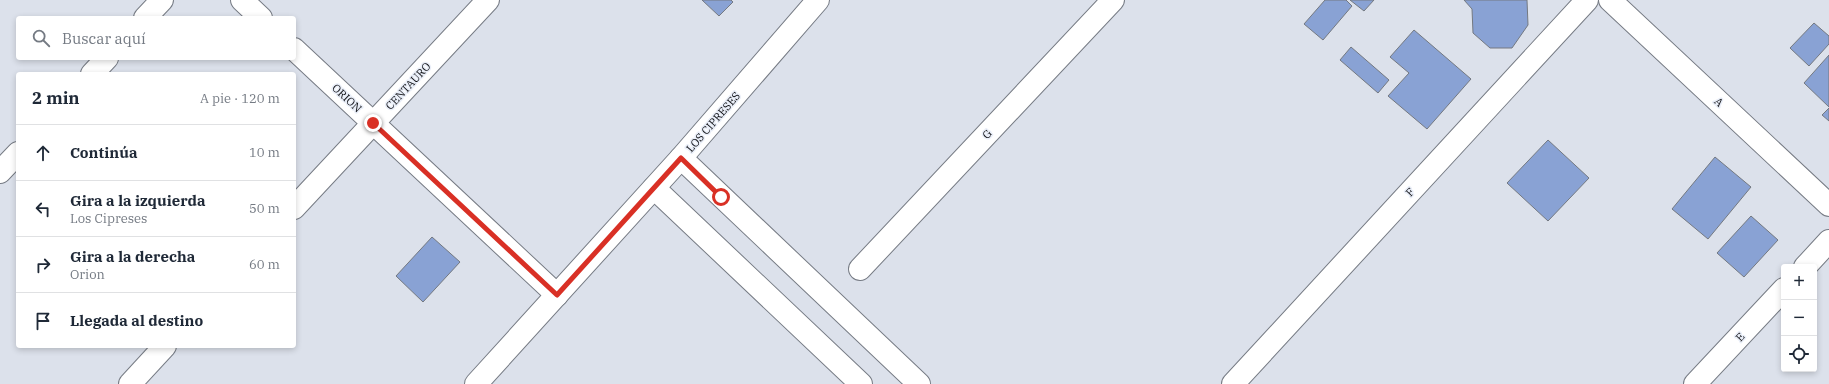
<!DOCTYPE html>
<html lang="es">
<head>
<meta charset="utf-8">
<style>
  body { margin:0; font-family:"IBM Plex Serif",serif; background:#f6f6f7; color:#1f2937 }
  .controls { position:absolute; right:12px; bottom:12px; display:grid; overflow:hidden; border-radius:4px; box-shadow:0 2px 6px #0003 }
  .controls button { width:36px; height:36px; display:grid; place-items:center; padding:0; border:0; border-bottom:1px solid #e0e1e3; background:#fff; color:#1f2937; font:20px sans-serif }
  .stop { position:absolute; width:12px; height:12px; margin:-9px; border:3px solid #d93025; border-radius:50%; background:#fff }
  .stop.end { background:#d93025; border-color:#fff; box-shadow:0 1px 4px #0008 }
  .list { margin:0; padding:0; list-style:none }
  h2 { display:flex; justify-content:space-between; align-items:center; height:52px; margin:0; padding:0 16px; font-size:17px }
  h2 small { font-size:13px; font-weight:400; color:#747a83 }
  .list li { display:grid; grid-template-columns:26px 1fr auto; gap:12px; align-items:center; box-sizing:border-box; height:56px; padding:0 16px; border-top:1px solid #e0e1e3 }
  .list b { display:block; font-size:15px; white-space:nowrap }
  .list p { margin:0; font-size:13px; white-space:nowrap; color:#747a83 }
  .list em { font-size:13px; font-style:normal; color:#747a83 }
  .icon { flex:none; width:22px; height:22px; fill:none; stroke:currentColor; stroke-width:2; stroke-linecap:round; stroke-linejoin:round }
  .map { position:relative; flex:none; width:1829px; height:384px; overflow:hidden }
  .search { position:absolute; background:#fff; box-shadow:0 2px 6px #0003; left:16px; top:16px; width:280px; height:44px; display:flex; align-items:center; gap:10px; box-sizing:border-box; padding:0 14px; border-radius:4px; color:#747a83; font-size:15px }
  .panel { position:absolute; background:#fff; box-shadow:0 2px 6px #0003; left:16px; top:72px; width:280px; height:276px; border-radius:4px }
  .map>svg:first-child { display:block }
  .building { fill:#89a2d4; stroke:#747981 }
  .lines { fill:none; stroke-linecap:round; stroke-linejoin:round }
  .street-casing { stroke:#767b84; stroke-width:24 }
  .secondary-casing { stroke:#767b84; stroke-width:24 }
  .street { stroke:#fff; stroke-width:22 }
  .secondary { stroke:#fff; stroke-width:22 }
  .route { stroke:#d93025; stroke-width:5 }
  .labels { text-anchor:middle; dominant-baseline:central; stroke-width:3; stroke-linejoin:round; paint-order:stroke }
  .street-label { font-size:11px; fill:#0e0f13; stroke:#e9eef8 }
</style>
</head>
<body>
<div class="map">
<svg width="1829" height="384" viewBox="0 0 1829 384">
  <rect width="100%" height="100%" fill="#dce1eb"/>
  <g class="building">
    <path d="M702 0H731L733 2 719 16Z"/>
    <path d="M1325 0H1346L1352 6 1323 40 1304 24Z"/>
    <path d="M1350 0H1374L1364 11Z"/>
    <path d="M1464 0H1527L1528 25 1512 48H1490L1473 33 1472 9Z"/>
    <path d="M1814 23 1829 36V44L1809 66 1790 48Z"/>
    <path d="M1414 30 1471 79 1427 129 1388 96 1409 73 1390 57Z"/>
    <path d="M1351 47 1389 80 1378 93 1340 60Z"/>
    <path d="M1829 55V107L1804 83Z"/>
    <path d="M1829 108V121L1822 115Z"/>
    <path d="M1548 140 1589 178 1548 221 1507 183Z"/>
    <path d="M1715 157 1751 187 1708 239 1672 209Z"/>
    <path d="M1751 216 1778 240 1744 277 1717 253Z"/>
    <path d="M432 237 460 262 423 302 396 276Z"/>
  </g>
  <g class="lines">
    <g class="street-casing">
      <g id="street">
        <path d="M242 0 261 18"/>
        <path d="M1610 0 1829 205"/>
        <path d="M145 18 162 0"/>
        <path d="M294 49 557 295"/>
        <path d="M92 74 107 58"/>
        <path d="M681 158 919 384"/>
        <path d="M0 172 18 153"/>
        <path d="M654 188 861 384"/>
        <path d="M294 208 488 0"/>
        <path d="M1805 267 1829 241"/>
        <path d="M860 269 1113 0"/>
        <path d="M130 384 165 346"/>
        <path d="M1233 384 1587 0"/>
        <path d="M1695 384 1784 289"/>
      </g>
    </g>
    <g class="secondary-casing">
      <path id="secondary" d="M476 384 681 158 818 0"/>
    </g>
    <use href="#street" class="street"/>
    <use href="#secondary" class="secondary"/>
  </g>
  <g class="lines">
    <path class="route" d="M373 123 557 295 681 158 721 197"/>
  </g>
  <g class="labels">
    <g class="street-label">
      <text transform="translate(408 86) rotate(-47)">CENTAURO</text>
      <text transform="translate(347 98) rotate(43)">ORION</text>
      <text transform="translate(1719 102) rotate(43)">A</text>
      <text transform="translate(713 122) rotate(-49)">LOS CIPRESES</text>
      <text transform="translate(987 134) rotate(-47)">G</text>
      <text transform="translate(1410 192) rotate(-47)">F</text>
      <text transform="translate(1740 337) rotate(-47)">E</text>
    </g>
  </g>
</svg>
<div class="controls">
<button>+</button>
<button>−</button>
<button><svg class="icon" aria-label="locate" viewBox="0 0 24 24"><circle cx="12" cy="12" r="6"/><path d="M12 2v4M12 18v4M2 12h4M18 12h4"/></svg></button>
</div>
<div class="stop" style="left:721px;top:197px"></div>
<div class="stop end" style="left:373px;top:123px"></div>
<div class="search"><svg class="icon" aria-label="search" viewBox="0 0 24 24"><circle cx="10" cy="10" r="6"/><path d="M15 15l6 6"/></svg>Buscar aquí</div>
<section class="panel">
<h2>2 min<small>A pie · 120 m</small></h2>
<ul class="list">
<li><svg class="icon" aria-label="ahead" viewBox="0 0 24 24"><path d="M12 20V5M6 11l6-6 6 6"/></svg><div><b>Continúa</b></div><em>10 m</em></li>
<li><svg class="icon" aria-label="left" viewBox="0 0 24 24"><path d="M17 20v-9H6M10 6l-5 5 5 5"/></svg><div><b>Gira a la izquierda</b><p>Los Cipreses</p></div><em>50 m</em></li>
<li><svg class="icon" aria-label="right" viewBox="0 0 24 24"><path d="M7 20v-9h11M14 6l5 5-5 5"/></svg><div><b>Gira a la derecha</b><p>Orion</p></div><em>60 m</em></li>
<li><svg class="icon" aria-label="arrive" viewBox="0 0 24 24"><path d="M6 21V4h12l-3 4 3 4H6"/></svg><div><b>Llegada al destino</b></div></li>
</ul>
</section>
</div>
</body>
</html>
